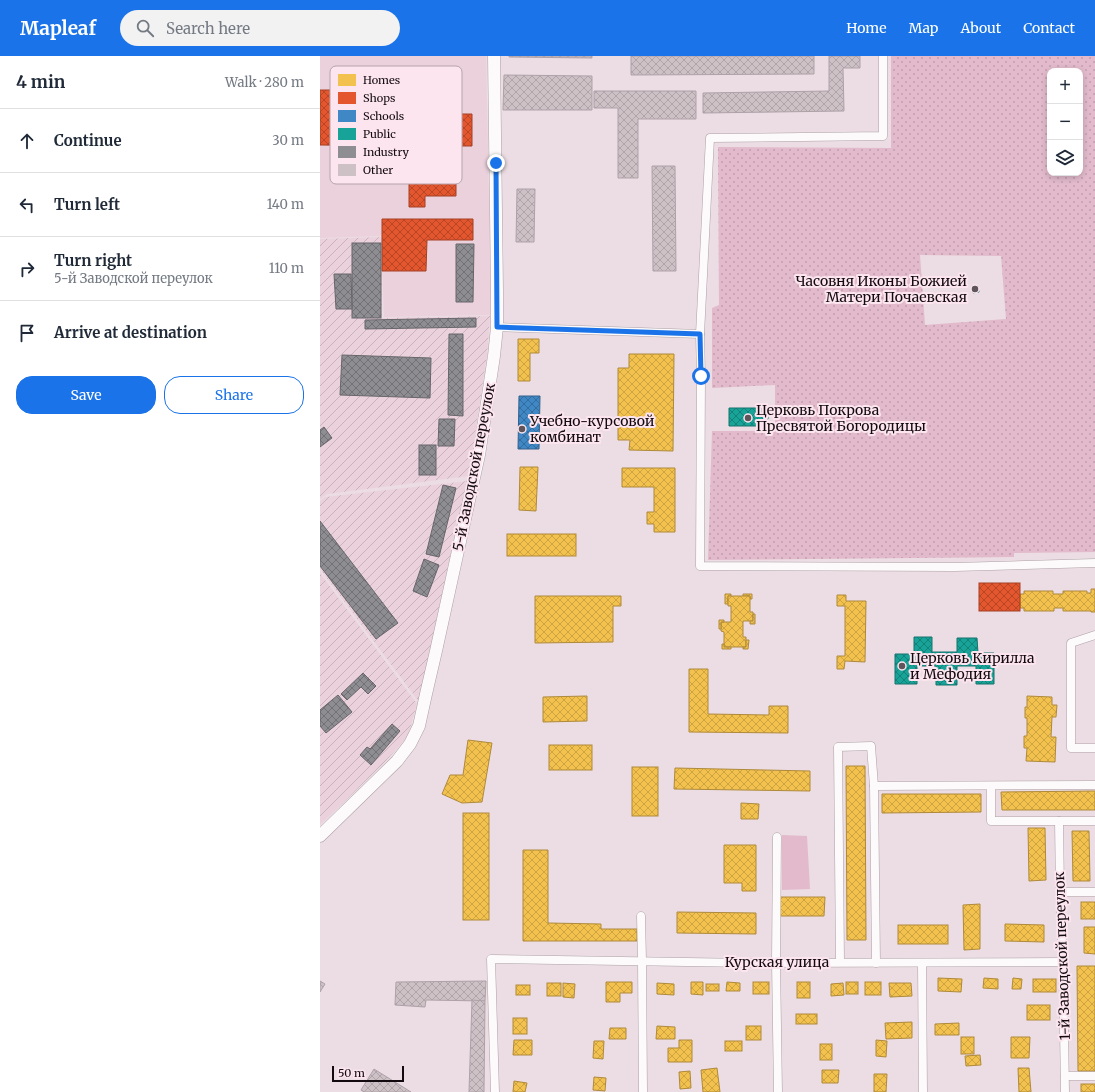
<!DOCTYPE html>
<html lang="en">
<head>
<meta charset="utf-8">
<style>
  body { margin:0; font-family:Merriweather,serif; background:#f2f2f3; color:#1f2937 }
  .controls { position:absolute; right:12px; top:12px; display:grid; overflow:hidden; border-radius:8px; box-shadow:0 2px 6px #0003 }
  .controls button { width:36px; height:36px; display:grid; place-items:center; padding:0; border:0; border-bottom:1px solid #e0e1e3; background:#fff; color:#1f2937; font:20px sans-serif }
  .scale { position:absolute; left:12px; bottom:10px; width:72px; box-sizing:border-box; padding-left:4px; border:2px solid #120a0e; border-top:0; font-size:11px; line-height:14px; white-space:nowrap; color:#120a0e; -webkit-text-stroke:3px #fce5ef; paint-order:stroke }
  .stop { position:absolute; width:12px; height:12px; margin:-9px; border:3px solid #1a73e8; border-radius:50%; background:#fff }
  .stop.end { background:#1a73e8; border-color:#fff; box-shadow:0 1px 4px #0008 }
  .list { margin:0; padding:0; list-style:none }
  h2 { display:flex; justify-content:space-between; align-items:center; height:52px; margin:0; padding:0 16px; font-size:17px }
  h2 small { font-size:13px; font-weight:400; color:#747a83 }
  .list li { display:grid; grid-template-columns:26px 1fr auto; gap:12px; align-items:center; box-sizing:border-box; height:64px; padding:0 16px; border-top:1px solid #e0e1e3 }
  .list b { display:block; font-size:15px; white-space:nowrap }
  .list p { margin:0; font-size:13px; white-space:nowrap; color:#747a83 }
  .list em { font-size:13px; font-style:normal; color:#747a83 }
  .actions { display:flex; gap:8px; padding:12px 16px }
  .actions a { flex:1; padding:9px 0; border:1px solid #1a73e8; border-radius:16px; text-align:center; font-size:14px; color:#1a73e8 }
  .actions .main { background:#1a73e8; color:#fff }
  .icon { flex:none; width:22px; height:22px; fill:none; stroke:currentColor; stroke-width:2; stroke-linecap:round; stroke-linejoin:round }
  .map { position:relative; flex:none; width:775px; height:1036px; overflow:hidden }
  header { display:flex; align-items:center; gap:24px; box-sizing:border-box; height:56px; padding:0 20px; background:#1a73e8; color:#fff }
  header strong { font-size:19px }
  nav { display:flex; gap:22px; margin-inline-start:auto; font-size:14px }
  .search { width:280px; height:36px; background:#f2f2f3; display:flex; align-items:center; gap:10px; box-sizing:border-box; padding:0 14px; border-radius:22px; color:#747a83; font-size:15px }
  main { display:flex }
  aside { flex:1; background:#fff }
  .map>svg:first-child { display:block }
  .built { fill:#ebd1dc }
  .industrial { fill:url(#industrial-furrows) }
  .green { fill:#e2bacb }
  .park { fill:url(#park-dots); fill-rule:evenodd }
  .homes { fill:url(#homes-cross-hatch); stroke:#af8a3b }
  .shops { fill:url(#shops-cross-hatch); stroke:#a54024 }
  .schools { fill:url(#schools-cross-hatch); stroke:#32628e }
  .public { fill:url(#public-cross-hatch); stroke:#16756f }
  .industry { fill:url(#industry-cross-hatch); stroke:#68666a }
  .building { fill:url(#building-cross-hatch); stroke:#aea2a8 }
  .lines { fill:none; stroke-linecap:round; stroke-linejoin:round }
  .street-casing { stroke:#ada1a6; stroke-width:9 }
  .secondary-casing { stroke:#ada1a6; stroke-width:13 }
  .street { stroke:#fcfafb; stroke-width:8 }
  .secondary { stroke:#fcfafb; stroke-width:12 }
  .route { stroke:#1a73e8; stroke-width:5 }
  .poi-dot { fill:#5e5459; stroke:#fce5ef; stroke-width:1.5 }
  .labels { text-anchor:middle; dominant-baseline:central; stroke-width:4; stroke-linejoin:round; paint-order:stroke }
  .poi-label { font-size:14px; fill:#120a0e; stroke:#fce5ef; text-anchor:start }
  .street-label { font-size:14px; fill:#120a0e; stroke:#fce5ef }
  .key { fill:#fce5ef; stroke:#b6a3ac; stroke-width:1 }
  .key-label { font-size:11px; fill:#120a0e }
</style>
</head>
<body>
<header>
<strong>Mapleaf</strong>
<div class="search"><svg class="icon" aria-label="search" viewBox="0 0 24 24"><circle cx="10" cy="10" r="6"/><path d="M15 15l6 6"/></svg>Search here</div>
<nav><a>Home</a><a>Map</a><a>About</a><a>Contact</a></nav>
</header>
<main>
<aside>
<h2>4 min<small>Walk · 280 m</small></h2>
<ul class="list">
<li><svg class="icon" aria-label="ahead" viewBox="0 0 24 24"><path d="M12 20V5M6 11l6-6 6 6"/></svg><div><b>Continue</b></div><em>30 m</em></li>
<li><svg class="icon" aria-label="left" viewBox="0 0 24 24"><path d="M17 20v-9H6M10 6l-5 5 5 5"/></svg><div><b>Turn left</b></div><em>140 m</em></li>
<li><svg class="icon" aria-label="right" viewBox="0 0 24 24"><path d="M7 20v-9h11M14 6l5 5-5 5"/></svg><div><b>Turn right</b><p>5-й Заводской переулок</p></div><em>110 m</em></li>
<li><svg class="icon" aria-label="arrive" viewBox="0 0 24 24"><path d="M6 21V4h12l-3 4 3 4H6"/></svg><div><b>Arrive at destination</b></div></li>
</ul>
<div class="actions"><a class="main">Save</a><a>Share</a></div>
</aside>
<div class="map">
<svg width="775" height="1036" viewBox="0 0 775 1036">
  <defs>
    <pattern id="industrial-furrows" width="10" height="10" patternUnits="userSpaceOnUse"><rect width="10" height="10" fill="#ebd1dc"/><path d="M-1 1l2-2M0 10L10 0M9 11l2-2" fill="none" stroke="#c8b2bc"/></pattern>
    <pattern id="park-dots" width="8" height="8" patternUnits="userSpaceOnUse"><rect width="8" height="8" fill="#e2bacb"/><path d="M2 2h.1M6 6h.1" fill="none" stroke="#c19fad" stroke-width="1.8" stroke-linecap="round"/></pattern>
    <pattern id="homes-cross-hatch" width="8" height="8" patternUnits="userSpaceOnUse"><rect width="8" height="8" fill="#f2c14e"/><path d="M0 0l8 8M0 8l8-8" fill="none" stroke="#cea443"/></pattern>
    <pattern id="shops-cross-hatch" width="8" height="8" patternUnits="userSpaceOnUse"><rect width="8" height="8" fill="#e4572e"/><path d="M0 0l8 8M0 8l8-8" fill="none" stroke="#b74626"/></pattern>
    <pattern id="schools-cross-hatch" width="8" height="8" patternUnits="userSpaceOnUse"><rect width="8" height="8" fill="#3f88c5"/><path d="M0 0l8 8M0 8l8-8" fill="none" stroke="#336d9e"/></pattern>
    <pattern id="public-cross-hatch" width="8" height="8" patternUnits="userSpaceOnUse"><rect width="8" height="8" fill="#17a398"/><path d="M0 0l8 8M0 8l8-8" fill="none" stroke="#13837a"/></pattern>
    <pattern id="industry-cross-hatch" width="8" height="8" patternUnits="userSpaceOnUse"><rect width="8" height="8" fill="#8d8d92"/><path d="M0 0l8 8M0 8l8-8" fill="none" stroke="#727176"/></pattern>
    <pattern id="building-cross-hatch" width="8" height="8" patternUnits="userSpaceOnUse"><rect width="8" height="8" fill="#cdc1c6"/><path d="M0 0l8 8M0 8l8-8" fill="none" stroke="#afa4a9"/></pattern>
  </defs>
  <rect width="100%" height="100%" fill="#ecdce3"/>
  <path class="built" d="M0 0H166L171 236 170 259 64 261 61 180 0 182Z"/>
  <g class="industrial">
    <path d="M62 181V262L170 260 167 299 149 420 7 438 0 443V183Z"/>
    <path d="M148 425 129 505 99 646 0 513V445L5 441Z"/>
    <path d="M0 517 97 648 88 680 63 708 0 769Z"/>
  </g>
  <path class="green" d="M462 779 487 780 490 833 462 834Z"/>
  <path class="park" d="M571 0H775V496L694 497V501L388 504 392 375H455V329L392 332V252L399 249 398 91 571 92ZM730 15H760V117H730ZM600 199 681 200 686 263 605 269Z"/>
  <g class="homes">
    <path d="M198 283H219V297H210V325H198Z"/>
    <path d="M309 298H354L353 395 309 394 310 384H298V312H309Z"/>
    <path d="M200 411H218L216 455 199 454Z"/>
    <path d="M302 412H355V476H334V468H327V456H334V431H302Z"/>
    <rect x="187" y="478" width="69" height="22"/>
    <path d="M771 533H775V556H771V555H743V552H734V555H704V552H700V538H704V535H733V538H743V535H767V537H771Z"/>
    <path d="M405 538H411V540H408V548H405Z"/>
    <path d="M423 538H432V543H430V540H423Z"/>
    <path d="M517 539H526V545H546L545 606 525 605 524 613H517V600H525V550H517Z"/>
    <path d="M215 540H301V550H293V586L215 587Z"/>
    <path d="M408 540H430V556H433V565H423V581H426V591H404V576L401 575V566H411V550H408Z"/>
    <path d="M433 558H435V568H430V565H433Z"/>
    <path d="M399 564H404V566H401V573H399Z"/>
    <path d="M426 584H429L428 593H423V591H426Z"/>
    <path d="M402 588H404V591H411V593H402Z"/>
    <path d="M369 613H388V658L449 659V650H468V677L369 676Z"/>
    <path d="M267 640V665L223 666V641Z"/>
    <path d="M707 640 732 641V649H737L736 661H732L731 681H736L735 706 706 705 707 692H704V680H707V662H705V651H707Z"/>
    <path d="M148 684 172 687 162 746 142 747 122 738 130 719H143Z"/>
    <rect x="229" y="689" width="43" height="25"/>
    <path d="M526 710H545L546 884H527Z"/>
    <rect x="312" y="711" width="26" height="49"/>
    <path d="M355 712 490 715V735L354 733Z"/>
    <path d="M775 735V754H682L681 736Z"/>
    <path d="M562 738H661V756L562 757Z"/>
    <path d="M421 747 439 748 438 763H421Z"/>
    <rect x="143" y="757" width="26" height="107"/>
    <path d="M708 772H725L726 824 709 825Z"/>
    <path d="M752 775H769L770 825H753Z"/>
    <path d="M404 789H436V835H422V827H404Z"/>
    <path d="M203 794H228V867L281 868V873H317V885H203Z"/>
    <path d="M459 841H505L504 860H459Z"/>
    <rect x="761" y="846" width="14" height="17"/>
    <path d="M660 848V893L644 894 643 849Z"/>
    <path d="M357 856 436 857V878L357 877Z"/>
    <path d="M685 868 724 869V886L685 885Z"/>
    <rect x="578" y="869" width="50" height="19"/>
    <path d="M764 871H775V898L764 897Z"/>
    <path d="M757 910H775V1015H758Z"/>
    <path d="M618 922 642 923 641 936 618 935Z"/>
    <path d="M664 922 678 923V933L663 932Z"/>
    <path d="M693 922 702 923 701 933H692Z"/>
    <rect x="713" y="923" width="23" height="13"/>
    <path d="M286 926H312V937H300V946H286Z"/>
    <path d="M371 926H383V939L371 938Z"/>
    <path d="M407 926 420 927V935H406Z"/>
    <rect x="433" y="926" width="16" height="12"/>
    <rect x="477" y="926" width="13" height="16"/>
    <rect x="526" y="926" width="12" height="12"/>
    <rect x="545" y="926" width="16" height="13"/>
    <rect x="227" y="927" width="14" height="13"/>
    <path d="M243 927 255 928 254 942 243 941Z"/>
    <path d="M337 927 354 928V939L337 938Z"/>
    <path d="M523 927 524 939 511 940V928Z"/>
    <path d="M569 927H591L592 940 570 941Z"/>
    <rect x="386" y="928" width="13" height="7"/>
    <rect x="196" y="929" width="14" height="10"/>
    <rect x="707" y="949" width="23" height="15"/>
    <rect x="476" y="958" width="21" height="10"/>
    <rect x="193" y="962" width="14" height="16"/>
    <path d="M592 966V982L566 983 565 967Z"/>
    <path d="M639 967V979H615V968Z"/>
    <path d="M337 970 355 971V983H336Z"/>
    <rect x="426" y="970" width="15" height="14"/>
    <path d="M290 972H306V983H289Z"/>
    <rect x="641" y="981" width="13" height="17"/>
    <path d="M691 981H710L709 1002H691Z"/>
    <path d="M194 984H212V999H193Z"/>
    <path d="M359 984H372V1006H348V992H359Z"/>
    <path d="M556 984 567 985 566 1001 556 1000Z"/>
    <path d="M274 985H284L283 1003 273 1002Z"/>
    <rect x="405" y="985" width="17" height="10"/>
    <rect x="500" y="988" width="12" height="16"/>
    <path d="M660 999 661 1009 646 1010 645 1000Z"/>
    <path d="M397 1012 400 1036H383L381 1014Z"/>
    <path d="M698 1012H709L711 1036H699Z"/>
    <path d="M502 1014H519L518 1027H502Z"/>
    <path d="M370 1015 371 1032 360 1033 359 1016Z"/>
    <path d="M554 1018H567L566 1036H554Z"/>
    <path d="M274 1021 286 1022 285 1035 273 1034Z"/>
    <path d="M194 1025 207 1027 205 1036H193Z"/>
    <rect x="761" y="1028" width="14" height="8"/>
  </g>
  <g class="shops">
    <path d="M0 34H106L105 90 0 89Z"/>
    <path d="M132 58H152V90H133Z"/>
    <path d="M105 122H116V126H136V140H105V151H89V127H105Z"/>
    <path d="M62 163H153V184H107L106 215H62Z"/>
    <rect x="659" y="527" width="41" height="28"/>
  </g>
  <path class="schools" d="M199 340H220L219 393H198Z"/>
  <g class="public">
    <path d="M658 230 659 236 653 237 652 231Z"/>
    <path d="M409 352H441V356H445L448 359V363L445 366H441L440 370H409Z"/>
    <path d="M594 581H612V596H637V582H657L658 597H674V628H656V610H637V629H616V610H597V628H575V598H594Z"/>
  </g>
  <g class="industry">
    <rect x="32" y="187" width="29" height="75"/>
    <path d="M136 188H154L153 246H136Z"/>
    <path d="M14 218H31L32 253H16Z"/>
    <path d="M156 262V271L45 273V264Z"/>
    <path d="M129 278H143V360L128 359Z"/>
    <path d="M22 299 111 302 110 342 20 339Z"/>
    <path d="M119 363H135L134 390H118Z"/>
    <path d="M4 371 12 382 0 391V374Z"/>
    <rect x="99" y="389" width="17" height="30"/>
    <path d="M123 429 136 432 119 501 106 498Z"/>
    <path d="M0 465 78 567 56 583 0 510Z"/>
    <path d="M104 503 119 509 107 541 93 535Z"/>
    <path d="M43 617 56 630 48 638 41 631 27 644 21 638Z"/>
    <path d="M18 639 32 656 6 677 0 670V654Z"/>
    <path d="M72 668 80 675 51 709 40 699 47 691 50 693Z"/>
  </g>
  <g class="building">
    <path d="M189 0H272V2L189 1Z"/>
    <path d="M311 0H494V18L311 19Z"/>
    <path d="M509 0H540V12H523L524 55 383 57V37L509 35Z"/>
    <path d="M184 19 272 20V54H183Z"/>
    <path d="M274 35H376V63H318V122H298V52H274Z"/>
    <path d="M332 110H355L356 215H333Z"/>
    <path d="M197 133H215L214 186H196Z"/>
    <path d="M0 925 5 928 0 936Z"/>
    <path d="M166 925 165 945 106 944 105 951 75 949 76 926Z"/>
    <path d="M152 944 165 945 164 1036H149Z"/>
    <path d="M54 1013 91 1036H44L41 1034Z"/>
  </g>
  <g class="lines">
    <g class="street-casing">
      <g id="street">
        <path d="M563 0V80L390 82 380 278 381 320 380 510 635 511 775 507"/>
        <path d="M177 271 380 278"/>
        <path d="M775 579 751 587V692H775"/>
        <path d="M554 730 775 729"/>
        <path d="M671 730V765H775"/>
        <path d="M739 765 740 836 743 906 745 1036"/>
        <path d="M457 781 456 906 458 1036"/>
        <path d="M740 836H775"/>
        <path d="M321 860 322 905 323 1036"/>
        <path d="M520 906 518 691 551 690 554 730 556 907"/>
        <path d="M602 907 603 1036"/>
        <path d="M745 1020H775"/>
        <path d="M175 1036 171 903 431 907 743 906"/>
      </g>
    </g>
    <g class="secondary-casing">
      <path id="secondary" d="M0 780 77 705 90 688 99 670 106 638 116 595 159 399 174 300 177 271V234L174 0"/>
    </g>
    <use href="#street" class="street"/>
    <use href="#secondary" class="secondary"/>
  </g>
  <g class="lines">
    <path class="route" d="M176 107 177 271 380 278 381 320"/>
  </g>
  <g class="poi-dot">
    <circle cx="655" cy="233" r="4"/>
    <circle cx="428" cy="362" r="4"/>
    <circle cx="202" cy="373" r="4"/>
    <circle cx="582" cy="610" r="4"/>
  </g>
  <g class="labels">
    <g class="poi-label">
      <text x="647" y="225" text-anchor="end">Часовня Иконы Божией<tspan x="647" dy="16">Матери Почаевская</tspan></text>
      <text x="436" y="354">Церковь Покрова<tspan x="436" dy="16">Пресвятой Богородицы</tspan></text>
      <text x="210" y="365">Учебно-курсовой<tspan x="210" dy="16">комбинат</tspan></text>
      <text x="590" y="602">Церковь Кирилла<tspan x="590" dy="16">и Мефодия</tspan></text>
    </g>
    <g class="street-label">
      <text transform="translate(154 411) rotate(-79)">5-й Заводской переулок</text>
      <text transform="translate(742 900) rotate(-92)">1-й Заводской переулок</text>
      <text x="457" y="906">Курская улица</text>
    </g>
  </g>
  <rect x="10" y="10" width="132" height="118" rx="6" class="key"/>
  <rect x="18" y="18" width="18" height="12" fill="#f2c14e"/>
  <rect x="18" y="36" width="18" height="12" fill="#e4572e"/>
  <rect x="18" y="54" width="18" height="12" fill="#3f88c5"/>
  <rect x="18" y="72" width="18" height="12" fill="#17a398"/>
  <rect x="18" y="90" width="18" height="12" fill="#8d8d92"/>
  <rect x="18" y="108" width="18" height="12" fill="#cdc1c6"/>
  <g class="key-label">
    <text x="43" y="28">Homes</text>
    <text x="43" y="46">Shops</text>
    <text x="43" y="64">Schools</text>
    <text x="43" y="82">Public</text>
    <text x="43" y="100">Industry</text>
    <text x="43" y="118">Other</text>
  </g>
</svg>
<div class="controls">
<button>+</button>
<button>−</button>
<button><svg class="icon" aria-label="layers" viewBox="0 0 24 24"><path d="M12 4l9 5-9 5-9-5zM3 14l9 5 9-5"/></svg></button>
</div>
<div class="scale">50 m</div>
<div class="stop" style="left:381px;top:320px"></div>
<div class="stop end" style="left:176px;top:107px"></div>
</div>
</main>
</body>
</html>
